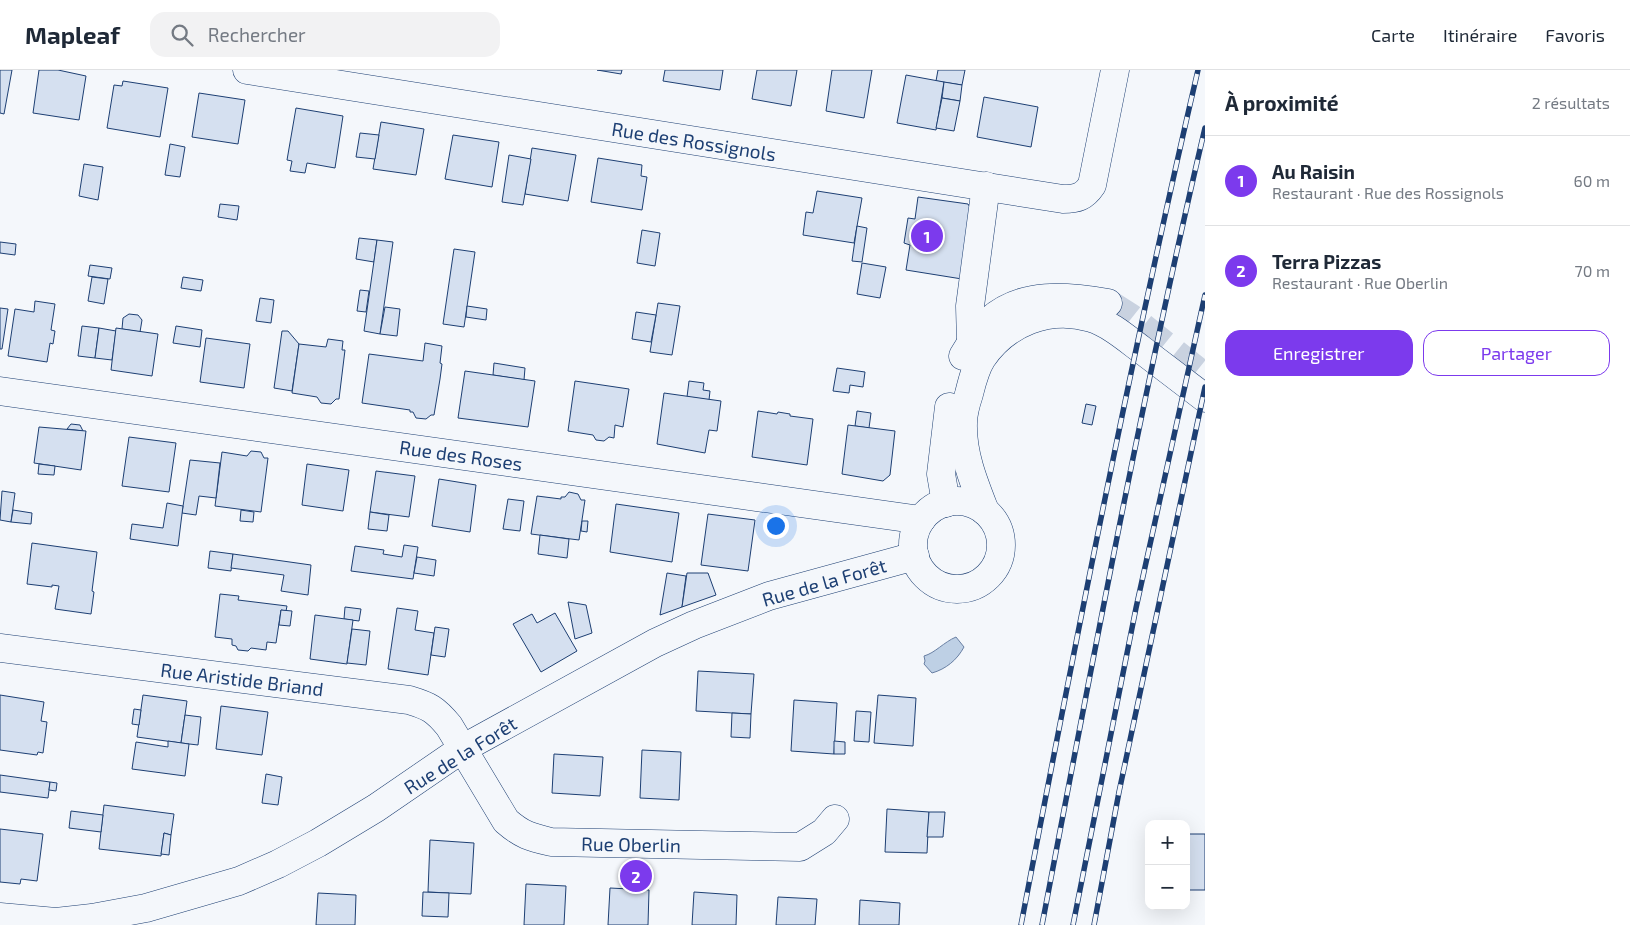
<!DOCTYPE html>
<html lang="fr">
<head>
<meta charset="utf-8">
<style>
  body { margin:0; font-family:"Exo 2",sans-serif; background:#f2f2f3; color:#1f2937 }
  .controls { position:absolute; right:15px; bottom:15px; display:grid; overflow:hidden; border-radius:10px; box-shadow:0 5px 20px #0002 }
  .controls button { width:45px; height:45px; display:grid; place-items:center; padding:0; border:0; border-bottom:1px solid #e0e1e3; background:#fff; color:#1f2937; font:25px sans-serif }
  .you { position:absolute; left:775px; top:455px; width:18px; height:18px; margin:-12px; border:4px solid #fff; border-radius:50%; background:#1a73e8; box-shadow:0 0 0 8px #1a73e833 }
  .badge { display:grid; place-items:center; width:32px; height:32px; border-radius:50%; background:#7c3aed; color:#fff; font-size:16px; font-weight:700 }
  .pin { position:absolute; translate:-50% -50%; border:2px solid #fff; box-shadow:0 1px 5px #0006 }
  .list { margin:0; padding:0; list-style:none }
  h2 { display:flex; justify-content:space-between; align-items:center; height:65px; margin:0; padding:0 20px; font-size:21px }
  h2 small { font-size:16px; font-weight:400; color:#747a83 }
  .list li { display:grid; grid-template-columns:32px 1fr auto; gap:15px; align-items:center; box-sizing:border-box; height:90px; padding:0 20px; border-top:1px solid #e0e1e3 }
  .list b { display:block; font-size:19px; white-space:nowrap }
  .list p { margin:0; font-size:16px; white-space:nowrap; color:#747a83 }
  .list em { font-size:16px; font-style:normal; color:#747a83 }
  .actions { display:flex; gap:10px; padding:15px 20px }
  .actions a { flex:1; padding:11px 0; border:1px solid #7c3aed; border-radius:15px; text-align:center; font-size:18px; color:#7c3aed }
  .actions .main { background:#7c3aed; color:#fff }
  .icon { flex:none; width:28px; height:28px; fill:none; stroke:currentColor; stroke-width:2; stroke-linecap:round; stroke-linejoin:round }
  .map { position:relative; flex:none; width:1205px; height:855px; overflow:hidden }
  header { display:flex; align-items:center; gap:30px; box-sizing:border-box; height:70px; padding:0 25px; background:#fff; border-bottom:1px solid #e0e1e3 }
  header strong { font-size:24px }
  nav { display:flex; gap:28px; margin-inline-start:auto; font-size:18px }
  .search { width:350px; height:45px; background:#f2f2f3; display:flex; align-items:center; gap:12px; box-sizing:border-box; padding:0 18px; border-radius:15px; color:#747a83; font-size:19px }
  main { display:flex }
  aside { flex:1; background:#fff }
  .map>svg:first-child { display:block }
  .water { fill:#bed0e5; stroke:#687fa3 }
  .building { fill:#d5e0f0; stroke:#1d3f73 }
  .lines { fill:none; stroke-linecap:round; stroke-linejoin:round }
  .street-tunnel { stroke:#c9d2e0; stroke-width:28; stroke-dasharray:28 14; stroke-linecap:butt }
  .street-casing { stroke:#1d3f73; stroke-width:29 }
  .street { stroke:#f4f7fb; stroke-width:28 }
  .rail-casing { stroke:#1d3f73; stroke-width:5.5 }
  .rail { stroke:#f4f7fb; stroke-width:4; stroke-dasharray:11; stroke-linecap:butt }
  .labels { text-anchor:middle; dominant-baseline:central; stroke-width:4; stroke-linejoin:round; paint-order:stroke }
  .street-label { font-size:19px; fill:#1d3f73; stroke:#f4f7fb }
</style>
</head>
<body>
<header>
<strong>Mapleaf</strong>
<div class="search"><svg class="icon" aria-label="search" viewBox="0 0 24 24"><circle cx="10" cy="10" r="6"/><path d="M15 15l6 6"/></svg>Rechercher</div>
<nav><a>Carte</a><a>Itinéraire</a><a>Favoris</a></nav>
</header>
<main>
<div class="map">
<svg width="1205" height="855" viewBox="0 0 1205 855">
  <rect width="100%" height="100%" fill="#f4f7fb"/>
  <path class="water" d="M956 567 964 577C957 590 946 599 932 603L924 594 925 591 924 586C935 583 944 572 956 567Z"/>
  <g class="building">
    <path d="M0 0H12L4 44 0 43Z"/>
    <path d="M39 0H58L86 6 79 50 33 43Z"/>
    <path d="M597 0H622L621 4Z"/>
    <path d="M665 0H723L720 20 663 11Z"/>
    <path d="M757 0H797L791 36 752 29Z"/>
    <path d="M832 0H872L864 48 826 41Z"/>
    <path d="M938 0H965L962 15 936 11Z"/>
    <path d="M906 5 944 12 936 60 897 53Z"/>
    <path d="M123 11 168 18 160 67 107 58 114 15 122 16Z"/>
    <path d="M944 12 962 15 960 31 942 28Z"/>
    <path d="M199 23 245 30 238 74 192 67Z"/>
    <path d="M984 27 1038 37 1031 77 977 67Z"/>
    <path d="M942 28 960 31 954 61 936 58Z"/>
    <path d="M296 38 343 46 335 98 307 93 305 103 290 101 292 91 287 90Z"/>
    <path d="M381 52 424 59 416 105 373 99Z"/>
    <path d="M360 63 379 65 375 89 356 87Z"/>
    <path d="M453 65 499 72 492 117 445 109Z"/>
    <path d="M170 74 185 77 180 107 165 105Z"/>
    <path d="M532 78 576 85 568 131 525 124Z"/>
    <path d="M509 85 531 89 523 135 502 132Z"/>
    <path d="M598 88 642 95 641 106 647 107 642 140 591 132Z"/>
    <path d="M84 94 103 97 98 130 79 126Z"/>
    <path d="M817 121 862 128 854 173 803 165 806 142 813 143Z"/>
    <path d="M918 127 968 134 973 142 962 209 906 200 910 175 904 173 908 148 915 149Z"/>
    <path d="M220 134 239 136 237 150 218 147Z"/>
    <path d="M857 156 867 158 862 192 852 191Z"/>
    <path d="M642 160 660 163 655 196 637 193Z"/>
    <path d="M359 168 377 170 374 192 356 189Z"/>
    <path d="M377 170 393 172 380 264 364 261Z"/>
    <path d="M0 172 16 174 15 185 0 183Z"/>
    <path d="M454 179 475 182 464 257 443 254Z"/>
    <path d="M862 193 886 197 880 228 857 224Z"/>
    <path d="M90 195 112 198 110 209 88 206Z"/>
    <path d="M92 207 108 209 104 234 88 231Z"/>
    <path d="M183 207 203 210 201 221 181 218Z"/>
    <path d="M360 220 369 221 366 242 357 241Z"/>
    <path d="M260 228 274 230 271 253 256 251Z"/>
    <path d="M35 231 55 234 51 260 55 261 53 274 50 273 47 292 8 286 15 239 34 242Z"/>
    <path d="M658 233 680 236 672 285 650 282Z"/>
    <path d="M467 236 487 239 486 250 466 247Z"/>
    <path d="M385 237 400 239 397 266 380 264Z"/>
    <path d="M0 238 8 239 2 279H0Z"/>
    <path d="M636 242 656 245 651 272 632 269Z"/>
    <path d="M129 244 138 245 142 250 140 262 122 259 123 248Z"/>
    <path d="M82 256 99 258 95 288 78 286Z"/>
    <path d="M176 256 202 260 200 277 173 273Z"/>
    <path d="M99 258 116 261 112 290 95 288Z"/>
    <path d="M116 258 158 264 152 306 111 300Z"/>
    <path d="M282 261H288L299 274 292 321 274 318Z"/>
    <path d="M206 268 250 274 244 318 200 312Z"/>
    <path d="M328 269 343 271 342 280H345L339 329H336L331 334 321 333 317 327 292 323 299 274 326 277Z"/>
    <path d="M425 273 442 276 440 293 442 294 440 309 434 345H431L426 349 416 348 413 342H410V340L362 333 369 284 423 291Z"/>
    <path d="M494 293 525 298 524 310 493 305Z"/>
    <path d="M837 298 865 302 863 317 850 315 849 323 833 321Z"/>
    <path d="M465 301 535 311 528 357 458 348Z"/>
    <path d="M575 311 629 319 623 357 615 355 614 368 609 367 604 371 596 370 593 365 568 361Z"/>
    <path d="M689 311 704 313 703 320 710 321 709 330 687 327Z"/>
    <path d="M664 323 721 331 717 361 709 360 705 383 657 374Z"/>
    <path d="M1086 334 1096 336 1092 355 1082 353Z"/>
    <path d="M758 341 777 344 778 342 790 344V346L813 349 807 395 752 387Z"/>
    <path d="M857 341 871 343 869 358 855 356Z"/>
    <path d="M71 354 80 355 83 361 67 359Z"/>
    <path d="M848 355 895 361 890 405 883 411 842 404Z"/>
    <path d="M39 357 86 361 81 400 34 393Z"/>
    <path d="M129 367 176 373 169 422 122 416Z"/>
    <path d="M251 381 261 382 264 388H268L261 442 215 436 222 382 247 386Z"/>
    <path d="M190 390 220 393 216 428 199 426 196 445 182 443Z"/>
    <path d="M39 394 55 396 54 405 38 404Z"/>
    <path d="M307 394 349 400 343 441 302 435Z"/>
    <path d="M376 401 415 406 409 447 370 442Z"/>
    <path d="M439 409 476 415 470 462 432 456Z"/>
    <path d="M2 421 15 423 11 452 0 450Z"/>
    <path d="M569 422 578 424 581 430H585L579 470 531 464 537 426 561 429V427H565Z"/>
    <path d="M508 429 524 431 520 461 503 459Z"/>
    <path d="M167 433 183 436 178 476 130 469 132 454 163 458Z"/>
    <path d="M616 434 679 443 672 492 610 482Z"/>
    <path d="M13 440 32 443 31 454 11 452Z"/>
    <path d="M241 440 254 442 253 452 240 451Z"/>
    <path d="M370 442 389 445 387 461 368 459Z"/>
    <path d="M708 444 755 450 748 501 701 495Z"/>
    <path d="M582 451H588L587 462 581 461Z"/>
    <path d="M540 465 569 469 567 488 538 484Z"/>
    <path d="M32 473 97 482 92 521 94 522 91 544 55 539 59 516 52 515V517L27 514Z"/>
    <path d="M404 475 418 477 413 509 351 501 355 476 384 480 383 484 402 487Z"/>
    <path d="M210 481 233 484 231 501 208 498Z"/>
    <path d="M233 484 311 495 308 525 281 521 284 505 231 498Z"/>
    <path d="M417 487 436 490 434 506 414 503Z"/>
    <path d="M667 503 686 506 682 537 660 545Z"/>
    <path d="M687 503H708L716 525 682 537Z"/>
    <path d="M220 524 239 526 238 530 287 536 286 541 281 540 276 573 267 572 266 580 251 578 248 581 238 580 236 576 232 575V569L215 567Z"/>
    <path d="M568 532 586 535 592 563 575 569Z"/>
    <path d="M345 537 361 539 359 551 344 549Z"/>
    <path d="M397 538 418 541 415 560 434 563 428 605 388 599Z"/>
    <path d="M281 540 292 541 290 556 279 555Z"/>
    <path d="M555 543 577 581 541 602 513 554 532 544 537 553Z"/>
    <path d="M315 545 353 550 347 594 310 589Z"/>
    <path d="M435 557 449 559 445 587 431 585Z"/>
    <path d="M352 559 370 561 366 595 347 593Z"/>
    <path d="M698 601 754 604 751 644 696 641Z"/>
    <path d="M0 625 44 632 41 651 47 652 43 683 38 682 37 685 0 680Z"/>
    <path d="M143 625 187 631 181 673 137 667Z"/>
    <path d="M878 625 916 628 913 676 874 673Z"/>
    <path d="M794 630 837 633 834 684 791 681Z"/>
    <path d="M221 636 268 642 262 685 216 679Z"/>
    <path d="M134 639 141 640 139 655 132 654Z"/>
    <path d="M856 641 871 642 869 672 854 671Z"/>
    <path d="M732 643 751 644 750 668 731 667Z"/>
    <path d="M185 645 201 647 198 675 181 673Z"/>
    <path d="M168 671 189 674 185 706 132 699 136 672 168 677Z"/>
    <path d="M834 671 845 672V684H834Z"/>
    <path d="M642 680 681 682 679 730 640 728Z"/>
    <path d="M554 684 603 687 600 726 552 723Z"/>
    <path d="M266 704 282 707 278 735 262 733Z"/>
    <path d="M0 705 50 712 48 728 0 722Z"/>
    <path d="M50 712 57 713 56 721 49 720Z"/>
    <path d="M104 735 174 744 171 765 164 763 161 786 99 779Z"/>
    <path d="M887 739 929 742 927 783 885 782Z"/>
    <path d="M71 741 103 745 101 762 69 758Z"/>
    <path d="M929 742H945L943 767H927Z"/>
    <path d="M0 759 43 764 37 811 21 809 20 814 0 812Z"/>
    <path d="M164 763 171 765 169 785 161 784Z"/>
    <rect x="1186" y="764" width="19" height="56"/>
    <path d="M430 770 474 773 471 824 428 822Z"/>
    <path d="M526 814 566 816 564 855H524Z"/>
    <path d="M610 818 649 820 648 855H608Z"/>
    <path d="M423 822 449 823 448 847 422 846Z"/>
    <path d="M694 822 737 825 736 855H692Z"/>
    <path d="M318 823 356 825 355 855H316Z"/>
    <path d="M778 827 817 829 815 855H776Z"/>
    <path d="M860 830 900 833 899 855H859Z"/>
  </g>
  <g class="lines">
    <path class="street-tunnel" d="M1108 233 1130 247 1205 307"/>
    <g class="street-casing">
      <g id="street">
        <path d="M247 0 1063 129C1077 129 1084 127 1092 115L1115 0"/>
        <path d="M971 273 970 236 986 116"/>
        <path d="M963 286C970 274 978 261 989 251 1022 221 1067 226 1108 233"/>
        <path d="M0 321 921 450"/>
        <circle cx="957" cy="475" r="44"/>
        <path d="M946 433 941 404 949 337"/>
        <path d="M985 441C974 413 962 384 963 353 963 344 966 333 969 324 972 312 975 299 982 288 1006 253 1049 235 1091 248 1110 254 1126 268 1142 280 1163 296 1184 312 1205 328"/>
        <path d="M0 578 409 630C429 636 435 639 449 656L506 751C522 765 530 767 551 772L800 777 824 762 835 749"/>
        <path d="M0 847 56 852 92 848 146 838 239 811 278 794 318 773 376 738 462 679 655 573 694 555 769 526 915 486"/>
      </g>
    </g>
    <use href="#street" class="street"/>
    <g class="rail-casing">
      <g id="rail">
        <path d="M1021 855C1076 569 1132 284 1198 0"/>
        <path d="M1042 855C1093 589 1143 322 1205 58"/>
        <path d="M1073 855 1136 538 1205 225"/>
        <path d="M1094 855 1119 722 1205 317"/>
      </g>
    </g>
    <use href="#rail" class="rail"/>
  </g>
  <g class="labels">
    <g class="street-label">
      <text transform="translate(694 71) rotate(9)">Rue des Rossignols</text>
      <text transform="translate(461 385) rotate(8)">Rue des Roses</text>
      <text transform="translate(824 512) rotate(-16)">Rue de la Forêt</text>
      <text transform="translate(242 609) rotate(7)">Rue Aristide Briand</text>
      <text transform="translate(460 685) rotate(-32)">Rue de la Forêt</text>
      <text transform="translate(631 774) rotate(1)">Rue Oberlin</text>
    </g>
  </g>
</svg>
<div class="controls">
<button>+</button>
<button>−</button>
</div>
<div class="you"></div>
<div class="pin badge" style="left:927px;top:166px">1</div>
<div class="pin badge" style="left:636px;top:806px">2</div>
</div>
<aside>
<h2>À proximité<small>2 résultats</small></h2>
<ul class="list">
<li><span class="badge">1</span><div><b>Au Raisin</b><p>Restaurant · Rue des Rossignols</p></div><em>60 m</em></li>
<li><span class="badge">2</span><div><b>Terra Pizzas</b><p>Restaurant · Rue Oberlin</p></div><em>70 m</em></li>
</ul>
<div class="actions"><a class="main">Enregistrer</a><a>Partager</a></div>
</aside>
</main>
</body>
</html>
